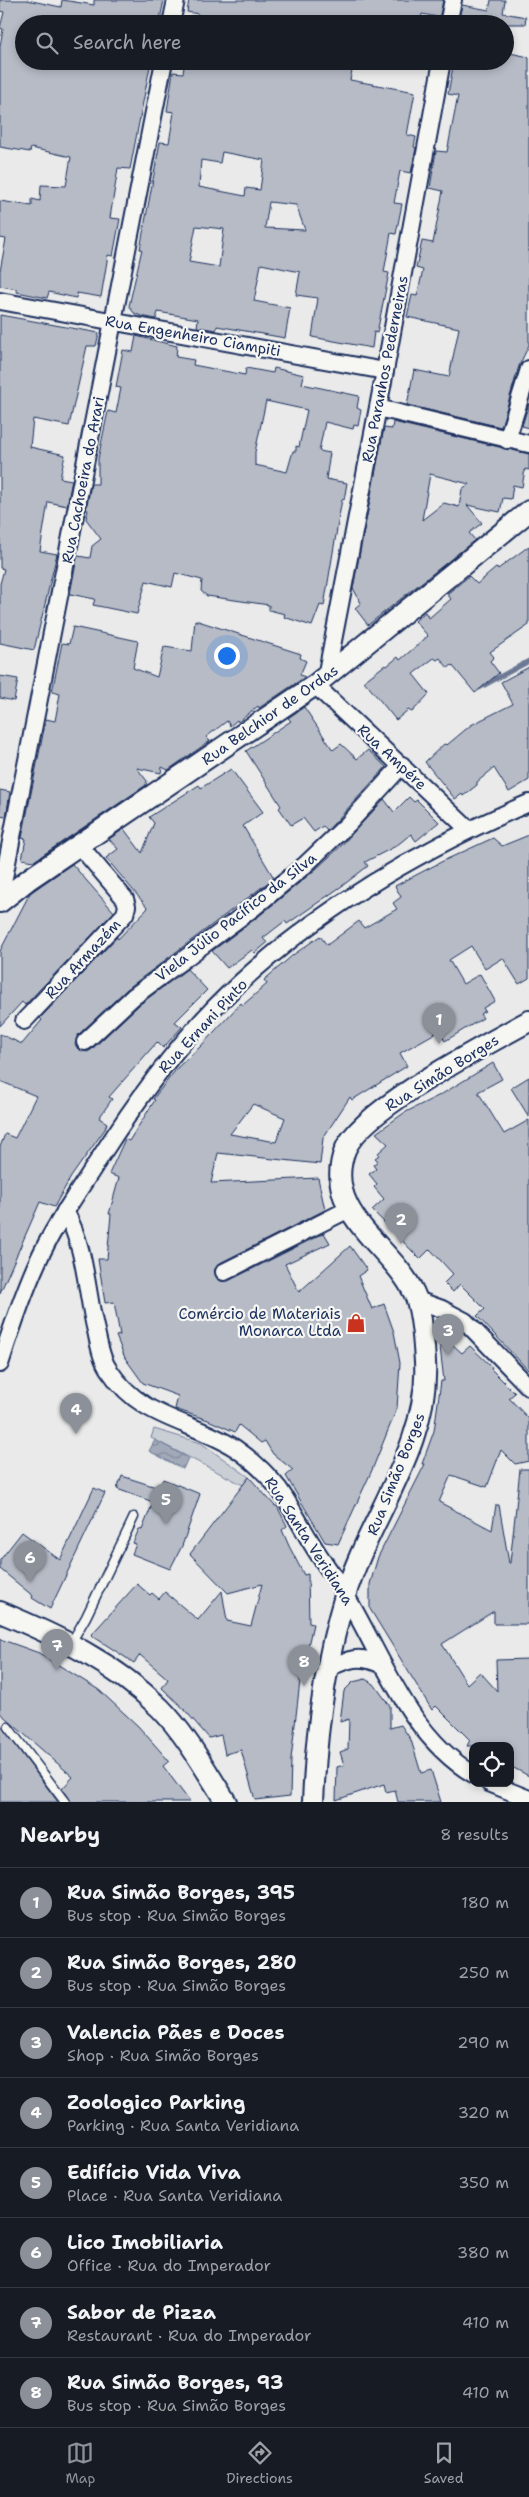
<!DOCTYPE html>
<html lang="en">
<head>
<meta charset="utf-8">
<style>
  body { margin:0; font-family:"Shantell Sans",sans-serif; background:#242831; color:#f1f3f6 }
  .controls { position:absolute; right:15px; bottom:15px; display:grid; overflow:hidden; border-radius:10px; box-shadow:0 2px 8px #0003 }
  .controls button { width:45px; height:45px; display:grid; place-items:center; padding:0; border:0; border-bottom:1px solid #363941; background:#171b24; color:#f1f3f6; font:25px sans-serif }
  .you { position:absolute; left:226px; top:655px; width:18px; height:18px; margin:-12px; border:4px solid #fff; border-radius:50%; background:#1a73e8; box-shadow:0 0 0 8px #1a73e833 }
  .badge { display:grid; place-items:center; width:32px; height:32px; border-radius:50%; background:#8c9099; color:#fff; font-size:16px; font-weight:700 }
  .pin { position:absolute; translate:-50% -41px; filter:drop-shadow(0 1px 2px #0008) }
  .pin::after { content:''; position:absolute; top:26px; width:18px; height:15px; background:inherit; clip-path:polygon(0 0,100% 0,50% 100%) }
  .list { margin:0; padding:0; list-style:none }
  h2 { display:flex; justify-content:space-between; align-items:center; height:65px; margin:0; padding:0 20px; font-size:21px }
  h2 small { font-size:16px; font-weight:400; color:#9ea1a6 }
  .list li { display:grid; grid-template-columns:32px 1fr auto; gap:15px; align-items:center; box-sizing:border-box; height:70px; padding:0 20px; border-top:1px solid #363941 }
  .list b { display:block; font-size:19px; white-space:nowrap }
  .list p { margin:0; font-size:16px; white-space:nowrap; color:#9ea1a6 }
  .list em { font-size:16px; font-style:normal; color:#9ea1a6 }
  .icon { flex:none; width:28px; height:28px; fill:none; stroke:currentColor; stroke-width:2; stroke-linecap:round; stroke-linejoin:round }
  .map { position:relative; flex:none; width:529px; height:1802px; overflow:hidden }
  .search { position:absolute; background:#171b24; box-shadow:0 2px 8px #0003; left:15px; right:15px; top:15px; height:55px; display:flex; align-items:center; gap:12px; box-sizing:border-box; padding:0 18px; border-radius:28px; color:#9ea1a6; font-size:19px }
  .sheet { height:625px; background:#171b24 }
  nav { display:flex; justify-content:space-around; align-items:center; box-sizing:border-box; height:70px; border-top:1px solid #363941; background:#171b24; font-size:14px; color:#9ea1a6 }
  nav a { display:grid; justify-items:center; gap:2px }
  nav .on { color:#8c9099 }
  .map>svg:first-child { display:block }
  .garden { fill:#caced5; stroke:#727e9a }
  .water { fill:url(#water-waves); stroke:#6c7995 }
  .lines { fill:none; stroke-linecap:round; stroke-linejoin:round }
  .stream { stroke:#6c7995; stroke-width:5 }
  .building { fill:#b6bbc6; stroke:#1b2f5e; fill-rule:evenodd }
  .service-casing { stroke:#1b2f5e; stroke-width:11 }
  .minor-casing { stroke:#1b2f5e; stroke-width:20 }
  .tertiary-casing { stroke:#1b2f5e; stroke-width:24 }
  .service { stroke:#f6f6f2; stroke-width:8 }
  .minor { stroke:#f6f6f2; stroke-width:16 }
  .tertiary { stroke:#f6f6f2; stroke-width:20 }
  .labels { text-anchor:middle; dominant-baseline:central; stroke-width:4.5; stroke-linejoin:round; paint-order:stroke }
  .street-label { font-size:15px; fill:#1b2f5e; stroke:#f6f6f2 }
  .poi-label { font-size:15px; fill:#1b2f5e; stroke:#f6f6f2; text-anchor:end }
</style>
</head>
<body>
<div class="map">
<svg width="529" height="1802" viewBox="0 0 529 1802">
  <defs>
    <pattern id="water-waves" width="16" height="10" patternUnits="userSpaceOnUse" patternTransform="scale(1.25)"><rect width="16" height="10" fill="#a2aaba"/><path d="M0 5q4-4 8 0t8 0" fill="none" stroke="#838b9a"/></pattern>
  </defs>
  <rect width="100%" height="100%" fill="#e9eae9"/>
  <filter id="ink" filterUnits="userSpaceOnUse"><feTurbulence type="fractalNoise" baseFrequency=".02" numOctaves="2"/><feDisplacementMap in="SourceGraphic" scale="10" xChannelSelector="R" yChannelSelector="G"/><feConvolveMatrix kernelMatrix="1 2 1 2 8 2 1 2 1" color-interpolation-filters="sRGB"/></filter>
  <g filter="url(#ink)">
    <path class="garden" d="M154 1429 201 1443 249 1477 243 1485 151 1438Z"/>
    <path class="water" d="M155 1440 188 1458 183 1469 149 1451Z"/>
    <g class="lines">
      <path class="stream" d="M479 688 529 661"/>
    </g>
    <g class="building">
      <path d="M0 0H27L61 7 62 0 94 5V0H164L159 24H24V61H151L130 169 118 168 110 218 120 219 113 256 108 255 101 297 77 293 76 298 49 292 47 298 17 292V289L0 286V271L6 239 0 238V201L32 206V199L40 201 41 185 66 186 71 157 31 148 30 152 0 147V46L3 29 0 28 4 12 0 11Z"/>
      <path d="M189 0H443L440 15 437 17 422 14 420 24H341L311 17 310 24H196L198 14 187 12Z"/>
      <path d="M491 0H505L503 13 526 17 525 24H487L459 18 462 5 489 10Z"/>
      <path d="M505 52 529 57V345L519 366 501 427 407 405 414 370 449 377 459 328 407 317 412 295 417 296 423 270 416 268 422 241 433 243 443 191 430 188 436 151 447 152 458 96 448 94 454 61H505Z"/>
      <path d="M185 61H354L350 80 415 92 407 135 416 137 414 147 416 148 411 173 400 171 394 203 402 204 396 234 391 233 384 272 389 273 377 333 374 332 372 348 312 337 318 298 296 295 300 272 261 264 254 301 290 308 285 338 217 326 216 330 197 327 198 319 158 312 156 319 141 316 134 313 129 306 142 249H140L160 142 169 143 174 112 167 111 173 72 183 73ZM222 152 264 160 260 190 246 188 245 196 199 187 201 160 220 163ZM269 202 296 205 305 230 265 228ZM196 226 224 229 219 267 189 262Z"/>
      <path d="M0 315 99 333 96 346H87L69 426 33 419 30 447 65 455 60 478 72 480 67 506 48 502 40 551 57 554 34 650 0 643V584L4 569 0 568Z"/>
      <path d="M136 336 177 346 176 357 194 360 193 365 245 375 246 368 273 373 274 368 304 375 302 384 359 396 357 408 361 410 358 426 354 425 353 429 325 422 319 451 330 453 326 479 347 483 344 500 342 499 324 606 320 605 312 626 284 617 285 614 269 610V605L207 596 201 591 202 580 175 573 172 587 146 581 137 614 93 605 95 599 70 594 77 558 78 556 90 558 92 546 101 539 86 519 88 510H86L91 484H98V459L108 411 116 413 121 388 116 387 123 350 133 352ZM266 401 307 410 299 447 296 446V451H293L287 472 255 465V452Z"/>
      <path d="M529 403V428L522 426Z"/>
      <path d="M393 422 529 454V470L525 469 522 487 513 485 511 499 503 498 500 512 467 505 482 523 469 533 475 540 368 625 355 608 361 603 353 588 384 428 392 429ZM430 474 469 484 462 489 459 507 444 503 422 520Z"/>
      <path d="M529 546V625L490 652 494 657 490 661 499 673 475 693 452 665 448 668 440 658 437 660 434 658 413 674 429 694 412 712 408 710 396 720 364 681 385 665 387 666 398 657 400 660 428 636 415 621 425 612 429 618 451 599 447 594 469 576 477 584 497 567 498 569Z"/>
      <path d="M195 620 301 654 300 658 306 661 300 675 305 677 259 708 258 706 238 722 237 720 230 726 227 721 206 737 210 741 168 770 162 767 161 773 137 768 147 781 146 785 34 861 22 859 26 839 22 838 46 719 55 721 60 694 52 692 62 643 69 644 73 627 138 641 133 668 157 677 164 647 192 651Z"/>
      <path d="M529 667V780L509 792 494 768 477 782V785L463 796 462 794 455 799 425 762 444 744 447 745 471 725 513 704 501 682Z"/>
      <path d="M0 676 18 679 14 701 0 698Z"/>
      <path d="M304 707 333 750 341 744 357 759 368 750 386 767 327 831 323 826 314 832 303 818 291 825 279 808 281 806 246 751 291 721 288 718Z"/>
      <path d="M231 769 263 812 243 826 274 878 127 989 78 1035 75 1044 78 1049 87 1052 91 1050 139 1005 187 969 207 990 175 1022 182 1027 163 1048 157 1042 109 1097 112 1099 99 1118 107 1123 105 1129 71 1177 54 1207 40 1202 0 1293V1147L5 1134 15 1138 36 1096 0 1081V1034L22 1044 42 1020 40 1018 117 937 118 939 148 908 106 858 118 849 109 839 124 829 142 853 154 823 149 817 199 785 201 788Z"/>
      <path d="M0 790 10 792 6 817 0 816Z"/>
      <path d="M409 797 414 802 417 800 439 822 416 841 411 834 396 846 365 862 368 866 342 886 287 924 285 921 263 938 267 943 255 953 252 950 227 968 212 951 259 916 316 869 340 847 384 799 394 812Z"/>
      <path d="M529 835V978L519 984 503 958 485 969 471 946 449 960 463 984 480 974 495 1001 483 1008 485 1011 480 1014 483 1018 445 1041 439 1031 400 1053 407 1066 352 1100 350 1097 323 1138 320 1164 218 1153 211 1183 318 1178 325 1210 220 1263 214 1271 218 1280 228 1281 324 1233 330 1243 285 1264 299 1292 350 1246 367 1270 358 1276 372 1309 384 1304 394 1332 400 1363 397 1408 372 1470 338 1544 325 1542 286 1476 293 1470 273 1454 265 1441 261 1443 239 1425 235 1432 208 1420 175 1409 178 1396 143 1383 125 1358 116 1336 120 1335 114 1302 105 1303 98 1259H107L111 1214H109L119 1178 109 1174 125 1139 129 1141 155 1100 153 1099 178 1067 200 1047 241 1003 243 1005 267 984 264 980 293 955 320 936 327 945 359 921 364 928 397 909 393 903 401 897 395 886 443 861 493 838 502 846ZM253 1104 285 1118 276 1142 230 1134Z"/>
      <path d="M72 864 114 912 25 1005 22 1002 0 1026V951L30 893Z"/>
      <path d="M493 1063 502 1079 478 1092 504 1134 529 1120V1371L477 1316 485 1309 460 1284 453 1292 444 1283 453 1274 430 1249 420 1259 372 1210 384 1199 374 1187 377 1184 369 1174 376 1169 373 1165 378 1161 375 1158 379 1155 378 1153 388 1144 376 1133 404 1113 442 1094Z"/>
      <path d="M529 1077V1117L511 1088Z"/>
      <path d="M452 1344 462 1353 470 1346 492 1367 491 1369 515 1393 509 1398 529 1419V1461L515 1464 501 1450 487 1487 451 1475 439 1502 492 1530 496 1505H499L509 1563H510L520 1469H529V1624H494V1611L442 1644 467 1684 480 1672 497 1691 496 1660 529 1659V1776L510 1766V1746H467L470 1740 436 1706 432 1710 370 1609V1584L378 1557 425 1464H422L434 1431 441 1381H444L440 1347Z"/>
      <path d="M122 1476 159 1488 163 1479 200 1494 182 1546 170 1569 132 1554 136 1544 133 1543 139 1529 142 1530 153 1502 117 1489Z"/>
      <path d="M249 1477 275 1506H277L287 1526 282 1530 289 1546 304 1575 308 1574 309 1623 313 1624 300 1681 291 1759 290 1796 255 1800 241 1750 225 1754 221 1735 209 1738 183 1708 162 1688 168 1679 140 1655 134 1663 91 1635 137 1584 150 1595 152 1593 159 1599 165 1592 198 1620 222 1591 227 1621 251 1626 262 1584 228 1593 190 1554Z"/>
      <path d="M94 1488 105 1493 50 1609 32 1598 33 1596 0 1569V1560L22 1532 60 1560Z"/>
      <path d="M0 1639 39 1653 99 1690 138 1726 169 1761 163 1766 190 1802H71L62 1789 73 1777 0 1713Z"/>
      <path d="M365 1679 374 1684 390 1706V1728L401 1725 411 1740 421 1773 431 1770 441 1802H398L395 1790 386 1792 384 1784 336 1800 337 1767 344 1765 340 1752 348 1749 349 1719 340 1722 344 1691 353 1682Z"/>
      <path d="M0 1724 4 1730 58 1802H0Z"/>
    </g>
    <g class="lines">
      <g class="service-casing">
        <g id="service">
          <path d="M71 1643 86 1617 134 1517"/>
          <path d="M8 1727 65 1802"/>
        </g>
      </g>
      <g class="minor-casing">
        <g id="minor">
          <path d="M171 24 176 0"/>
          <path d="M448 24 453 0"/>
          <path d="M0 301 385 371"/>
          <path d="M378 408 529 444"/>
          <path d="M507 440 529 369"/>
          <path d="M326 677 385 371 442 61"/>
          <path d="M315 685 468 829"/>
          <path d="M0 898 164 61"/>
          <path d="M24 1021 125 914 127 906 125 899 80 846"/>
          <path d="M85 1042 133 997 253 908 305 865 348 824 402 765"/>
          <path d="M65 1211C86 1248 86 1291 96 1331 99 1344 101 1359 109 1370 142 1420 189 1419 235 1448 251 1459 267 1474 279 1489 291 1506 301 1526 312 1544 322 1561 335 1577 345 1594 382 1655 408 1735 473 1774"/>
          <path d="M224 1272 349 1209"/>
          <path d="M417 1300 442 1309 465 1321 529 1387"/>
          <path d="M0 1364C11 1330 22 1296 37 1263 54 1225 79 1191 101 1156 135 1103 171 1052 215 1007 303 918 414 852 529 803"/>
          <path d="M326 1669C348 1659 359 1654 382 1665"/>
          <path d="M489 1783 529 1799"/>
        </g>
      </g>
      <g class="tertiary-casing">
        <g id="tertiary">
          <path d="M0 902 29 879 315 685 529 511"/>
          <path d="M0 1612C58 1636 114 1663 160 1708 185 1733 207 1772 226 1802"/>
          <path d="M313 1802C316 1733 325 1662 345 1596 368 1519 430 1445 425 1362 424 1344 422 1309 414 1293 392 1246 321 1213 345 1150 361 1109 488 1044 529 1021"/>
        </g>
      </g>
      <use href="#service" class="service"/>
      <use href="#minor" class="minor"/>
      <use href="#tertiary" class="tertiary"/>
    </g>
  </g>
  <defs>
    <g id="shop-bare" transform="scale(1.5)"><path d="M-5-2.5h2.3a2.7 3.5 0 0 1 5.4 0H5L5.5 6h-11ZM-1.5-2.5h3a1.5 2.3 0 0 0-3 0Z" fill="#c8321e" stroke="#f6f6f2" stroke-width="2.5" paint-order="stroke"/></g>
  </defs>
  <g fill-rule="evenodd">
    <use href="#shop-bare" x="356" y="1323"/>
  </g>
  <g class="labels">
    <g class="street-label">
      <text transform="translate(193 336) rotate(10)">Rua Engenheiro Ciampiti</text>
      <text transform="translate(385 369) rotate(-79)">Rua Paranhos Pederneiras</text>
      <text transform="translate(83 480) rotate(-79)">Rua Cachoeira do Arari</text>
      <text transform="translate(270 715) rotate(-35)">Rua Belchior de Ordas</text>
      <text transform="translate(392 757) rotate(43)">Rua Ampére</text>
      <text transform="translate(236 917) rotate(-38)">Viela Júlio Pacífico da Silva</text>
      <text transform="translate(83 959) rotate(-47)">Rua Armazém</text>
      <text transform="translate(203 1026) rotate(-47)">Rua Ernani Pinto</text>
      <text transform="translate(442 1073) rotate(-32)">Rua Simão Borges</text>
      <text transform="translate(396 1474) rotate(-68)">Rua Simão Borges</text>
      <text transform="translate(309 1541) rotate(57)">Rua Santa Veridiana</text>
    </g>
    <g class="poi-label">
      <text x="341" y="1314">Comércio de Materiais<tspan x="341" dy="17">Monarca Ltda</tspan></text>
    </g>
  </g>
</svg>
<div class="controls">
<button><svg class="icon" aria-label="locate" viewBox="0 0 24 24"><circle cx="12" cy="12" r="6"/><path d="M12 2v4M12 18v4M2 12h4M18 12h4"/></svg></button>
</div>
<div class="you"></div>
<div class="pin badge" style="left:439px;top:1044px">1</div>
<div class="pin badge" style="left:401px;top:1244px">2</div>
<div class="pin badge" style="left:448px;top:1355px">3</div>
<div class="pin badge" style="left:76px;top:1434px">4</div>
<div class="pin badge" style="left:166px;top:1524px">5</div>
<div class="pin badge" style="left:30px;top:1582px">6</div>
<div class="pin badge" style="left:57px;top:1670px">7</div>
<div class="pin badge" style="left:304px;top:1686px">8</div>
<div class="search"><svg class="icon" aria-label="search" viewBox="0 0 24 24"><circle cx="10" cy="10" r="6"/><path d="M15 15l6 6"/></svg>Search here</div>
</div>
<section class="sheet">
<h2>Nearby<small>8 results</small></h2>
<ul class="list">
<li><span class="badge">1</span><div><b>Rua Simão Borges, 395</b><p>Bus stop · Rua Simão Borges</p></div><em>180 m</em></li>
<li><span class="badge">2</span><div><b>Rua Simão Borges, 280</b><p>Bus stop · Rua Simão Borges</p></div><em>250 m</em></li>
<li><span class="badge">3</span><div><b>Valencia Pães e Doces</b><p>Shop · Rua Simão Borges</p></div><em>290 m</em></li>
<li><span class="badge">4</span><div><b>Zoologico Parking</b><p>Parking · Rua Santa Veridiana</p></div><em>320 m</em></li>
<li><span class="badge">5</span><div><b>Edifício Vida Viva</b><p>Place · Rua Santa Veridiana</p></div><em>350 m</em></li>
<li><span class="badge">6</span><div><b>Lico Imobiliaria</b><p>Office · Rua do Imperador</p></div><em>380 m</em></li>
<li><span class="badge">7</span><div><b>Sabor de Pizza</b><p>Restaurant · Rua do Imperador</p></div><em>410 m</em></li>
<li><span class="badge">8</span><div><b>Rua Simão Borges, 93</b><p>Bus stop · Rua Simão Borges</p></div><em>410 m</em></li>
</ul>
</section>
<nav>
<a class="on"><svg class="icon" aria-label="map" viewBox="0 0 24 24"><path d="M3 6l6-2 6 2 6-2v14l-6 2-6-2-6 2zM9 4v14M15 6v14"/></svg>Map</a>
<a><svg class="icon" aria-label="directions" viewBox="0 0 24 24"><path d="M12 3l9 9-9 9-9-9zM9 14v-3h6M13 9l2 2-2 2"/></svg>Directions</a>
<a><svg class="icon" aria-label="saved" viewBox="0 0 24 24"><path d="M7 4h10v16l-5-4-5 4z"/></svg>Saved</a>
</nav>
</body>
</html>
